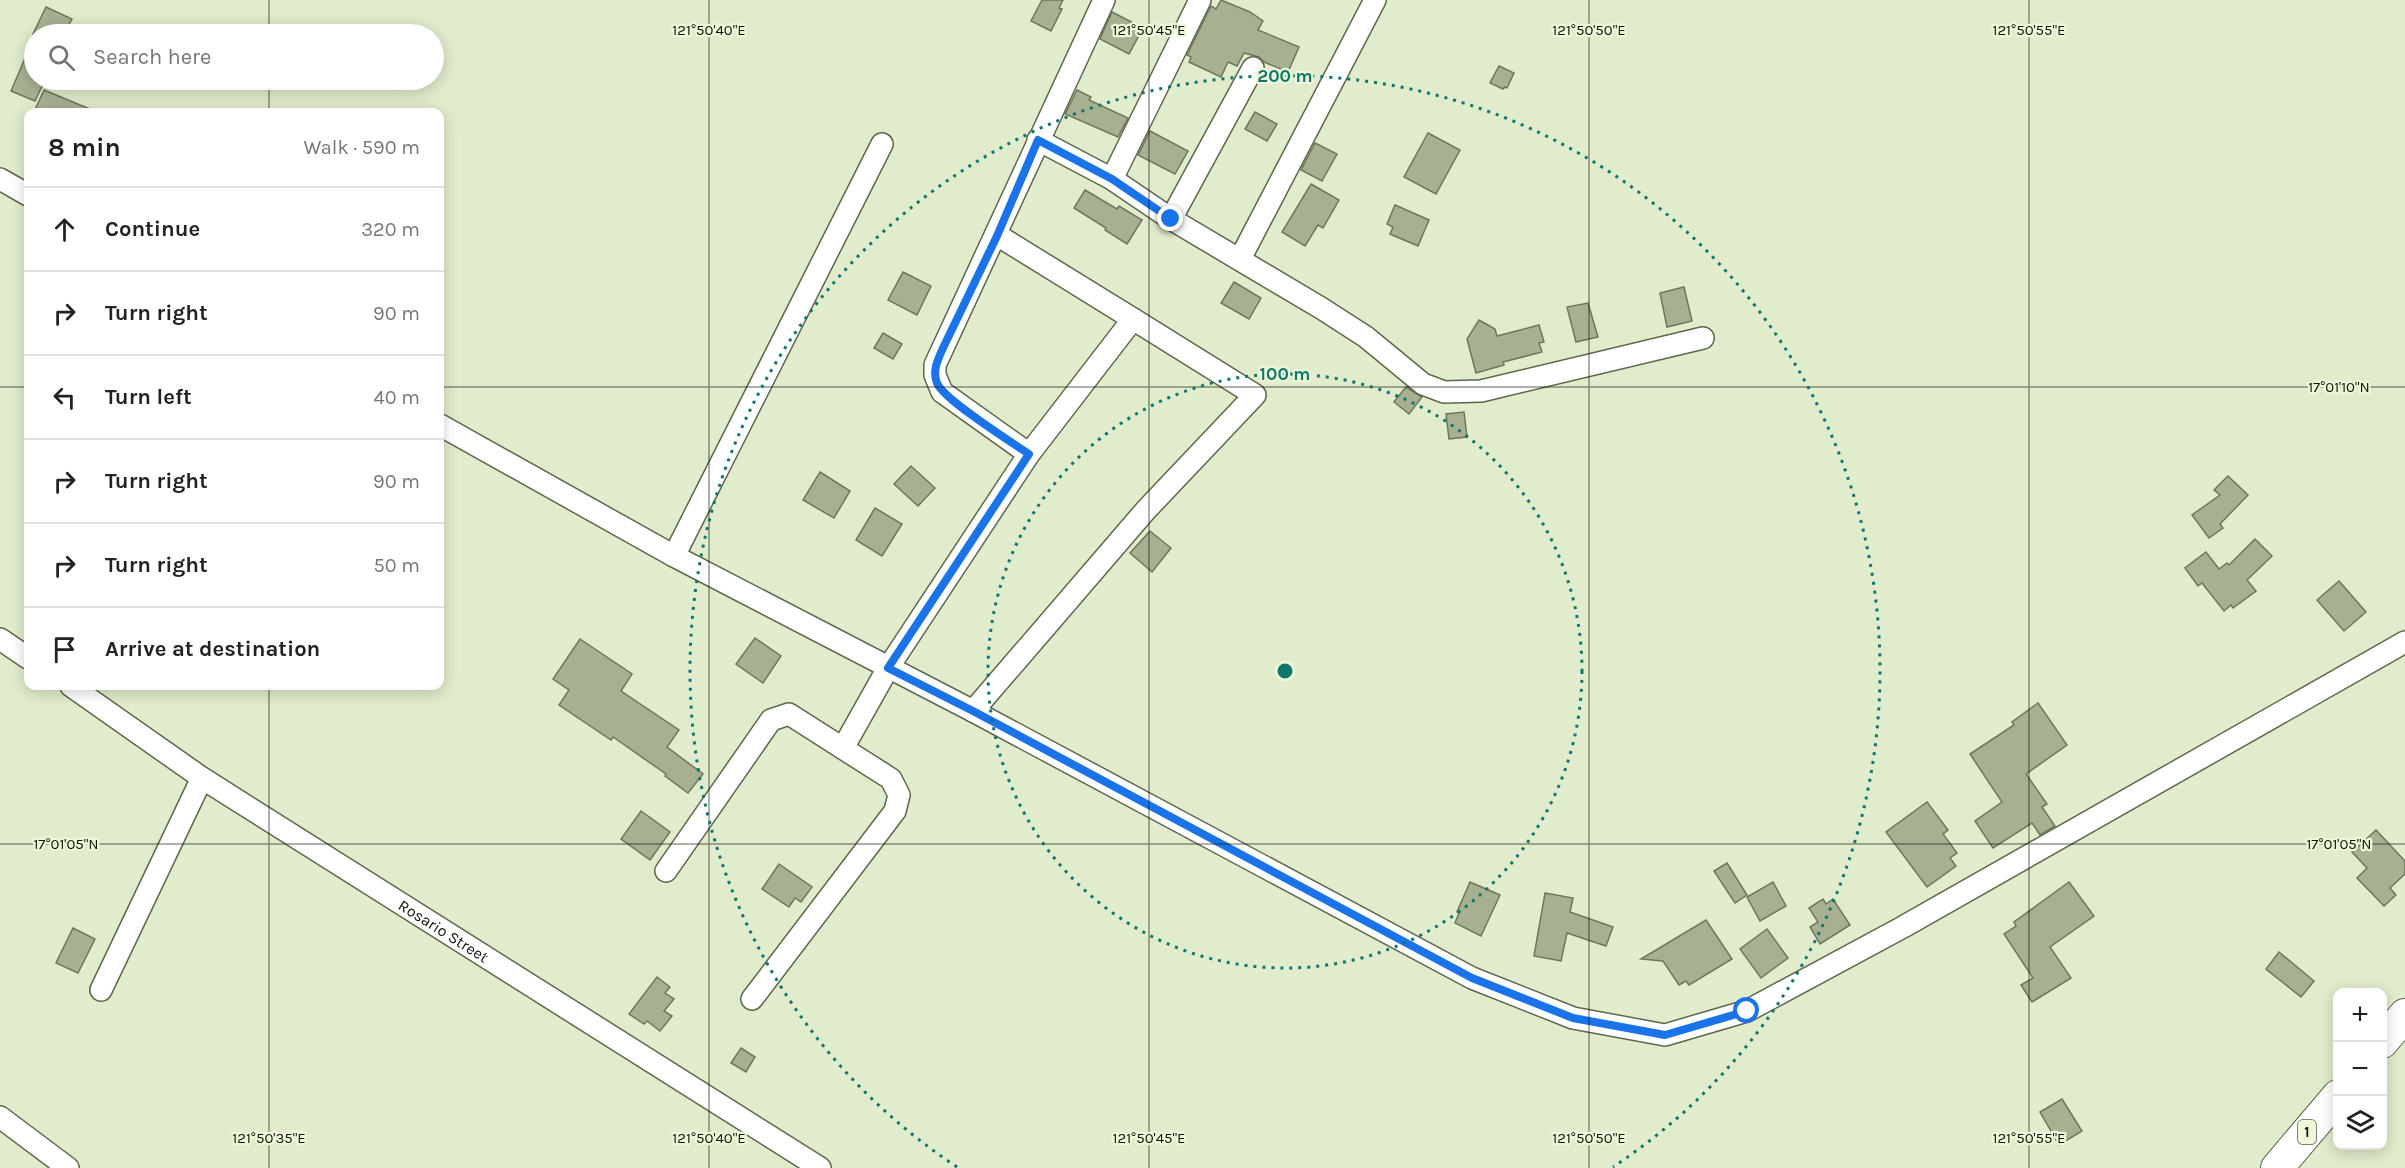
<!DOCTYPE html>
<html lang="en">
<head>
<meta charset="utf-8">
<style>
  body { margin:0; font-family:Karla,sans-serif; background:#f6f6f6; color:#222 }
  .controls { position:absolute; right:18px; bottom:18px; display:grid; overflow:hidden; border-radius:12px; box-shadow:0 3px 15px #0003 }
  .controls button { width:54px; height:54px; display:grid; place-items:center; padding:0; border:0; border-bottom:2px solid #e0e0e0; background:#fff; color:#222; font:30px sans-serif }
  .stop { position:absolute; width:18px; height:18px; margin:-14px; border:4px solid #1a73e8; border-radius:50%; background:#fff }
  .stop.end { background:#1a73e8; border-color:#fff; box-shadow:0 2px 6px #0008 }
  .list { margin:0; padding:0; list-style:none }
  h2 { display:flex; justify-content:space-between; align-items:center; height:78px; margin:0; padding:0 24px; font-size:26px }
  h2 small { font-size:20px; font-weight:400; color:#767676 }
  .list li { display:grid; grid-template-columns:39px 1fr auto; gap:18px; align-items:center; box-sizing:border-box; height:84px; padding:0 24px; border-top:2px solid #e0e0e0 }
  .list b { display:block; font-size:22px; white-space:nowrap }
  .list em { font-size:20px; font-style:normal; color:#767676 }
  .icon { flex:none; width:33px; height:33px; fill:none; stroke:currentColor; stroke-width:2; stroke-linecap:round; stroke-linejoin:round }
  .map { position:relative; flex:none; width:2405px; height:1168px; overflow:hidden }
  .search { position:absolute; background:#fff; box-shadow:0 3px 15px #0003; left:24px; top:24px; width:420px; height:66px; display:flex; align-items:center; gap:15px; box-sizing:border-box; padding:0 21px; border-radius:33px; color:#767676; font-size:22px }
  .panel { position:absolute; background:#fff; box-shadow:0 3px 15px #0003; left:24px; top:108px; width:420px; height:582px; border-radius:12px }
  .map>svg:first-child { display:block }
  .building { fill:#a7b192; stroke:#6e775b; stroke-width:1.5 }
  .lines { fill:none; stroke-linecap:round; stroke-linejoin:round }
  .minor-casing { stroke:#5e674c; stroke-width:24 }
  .highway-casing { stroke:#5e674c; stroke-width:34 }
  .minor { stroke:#fff; stroke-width:21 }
  .highway { stroke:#fff; stroke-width:32 }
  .route { stroke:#1a73e8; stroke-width:8 }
  .ticks { fill:none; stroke:#111409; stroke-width:1.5; stroke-opacity:0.45 }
  .ring { fill:none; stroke:#0f766e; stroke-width:3; stroke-dasharray:3 6 }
  .labels { text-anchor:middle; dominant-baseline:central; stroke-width:4.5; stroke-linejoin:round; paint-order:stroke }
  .shield { fill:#eef9d9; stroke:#535947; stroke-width:1.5 }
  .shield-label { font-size:15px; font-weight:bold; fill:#111409 }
  .street-label { font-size:16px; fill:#111409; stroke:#eef9d9 }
  .ticks-label { font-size:15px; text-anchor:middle; fill:#111409; stroke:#eef9d9; stroke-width:4.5; stroke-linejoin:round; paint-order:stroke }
  .centre { fill:#0f766e; stroke:#eef9d9; stroke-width:3 }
  .ring-label { font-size:18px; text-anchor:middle; font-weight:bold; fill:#0f766e; stroke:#eef9d9; stroke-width:4.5; stroke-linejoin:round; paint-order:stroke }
</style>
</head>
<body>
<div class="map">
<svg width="2405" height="1168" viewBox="0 0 2405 1168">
  <rect width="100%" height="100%" fill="#e1eccc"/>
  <g class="building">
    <path d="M1042 0H1063L1059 8 1062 9 1051 31 1031 21Z"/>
    <path d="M1221 0 1250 12 1263 21 1258 30 1299 47 1288 72 1264 62 1259 57 1244 53 1237 66 1228 62 1221 77 1189 62 1191 57 1187 55 1211 6 1216 9Z"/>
    <path d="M46 7 72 19 64 34H33Z"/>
    <path d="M1112 12 1143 28 1129 54 1100 39Z"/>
    <path d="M34 37V80H45L35 101 11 91Z"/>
    <path d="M1499 66 1514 73 1507 88 1505 87 1503 89 1490 83Z"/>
    <path d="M44 90 97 112H34Z"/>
    <path d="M1077 90 1091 97 1089 100 1128 118 1118 137 1065 114Z"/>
    <path d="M1255 112 1277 124 1267 141 1245 129Z"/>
    <path d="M1150 131 1188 151 1175 174 1138 155Z"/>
    <path d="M1428 133 1460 150 1436 194 1404 177Z"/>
    <path d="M1315 143 1337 154 1322 181 1301 170Z"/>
    <path d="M1311 184 1339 200 1323 228 1318 225 1305 246 1282 232Z"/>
    <path d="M1085 190 1117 209 1119 206 1142 220 1127 244 1105 230 1106 228 1074 208Z"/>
    <path d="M1395 205 1429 220 1418 246 1390 234 1393 227 1387 224Z"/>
    <path d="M903 272 931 286 917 315 888 300Z"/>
    <path d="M1234 282 1261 298 1249 319 1221 303Z"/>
    <path d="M1684 287 1692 321 1667 327 1660 293Z"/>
    <path d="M1588 303 1598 337 1576 342 1567 307Z"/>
    <path d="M1479 320 1495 329 1497 336 1539 325 1544 342 1539 343 1542 352 1503 362 1504 365 1476 373 1467 339Z"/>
    <path d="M883 333 902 344 893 359 874 348Z"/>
    <path d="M1406 387 1422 397 1409 414 1394 402Z"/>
    <path d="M1464 412 1467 437 1449 439 1446 414Z"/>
    <path d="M911 466 935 488 918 506 894 484Z"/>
    <path d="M820 472 850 491 834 518 803 500Z"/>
    <path d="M2228 476 2248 495 2220 524 2223 528 2209 538 2192 515 2220 495 2214 490Z"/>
    <path d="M875 508 902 524 882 556 856 540Z"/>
    <path d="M1150 531 1171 548 1152 572 1130 553Z"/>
    <path d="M2255 539 2272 556 2247 580 2256 591 2233 608 2231 605 2224 611 2202 583 2198 586 2185 568 2206 552 2219 569 2227 563 2229 565Z"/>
    <path d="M2339 581 2366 612 2344 631 2317 600Z"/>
    <path d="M755 638 781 656 763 683 736 664Z"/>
    <path d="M580 639 632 674 621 691 679 730 667 747 703 774 688 793 665 776 666 774 613 737 611 740 559 705 569 690 553 679Z"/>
    <path d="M2038 703 2067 745 2026 774 2047 804 2042 807 2055 826 2040 835 2032 823 1993 848 1975 821 2002 802 1970 754 2014 725 2012 722Z"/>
    <path d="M1927 802 1948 830 1943 834 1957 853 1950 858 1956 866 1927 887 1886 832Z"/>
    <path d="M641 811 670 832 650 860 621 839Z"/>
    <path d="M2376 830 2405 861V874L2390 888 2396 895 2384 906 2357 878 2367 868 2352 852Z"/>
    <path d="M1727 863 1747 895 1735 903 1714 871Z"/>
    <path d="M779 864 812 887 801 902 795 898 789 907 762 889Z"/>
    <path d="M1470 882 1500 895 1481 936 1455 923 1459 913 1457 912Z"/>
    <path d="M1773 882 1786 906 1760 921 1747 897Z"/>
    <path d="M2069 882 2094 916 2050 947 2071 978 2032 1002 2021 985 2033 978 2004 934 2016 926 2014 922Z"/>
    <path d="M1545 893 1573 898 1570 912 1613 927 1606 946 1567 933 1561 961 1534 956Z"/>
    <path d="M1823 899 1826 904 1833 899 1850 925 1820 944 1810 927 1818 922 1809 908Z"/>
    <path d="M1706 920 1732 959 1689 985 1686 981 1679 985 1663 961 1641 959Z"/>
    <path d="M73 928 95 939 78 973 56 963Z"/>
    <path d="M1767 929 1788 958 1761 978 1740 949Z"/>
    <path d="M2279 952 2314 981 2301 997 2266 969Z"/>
    <path d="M657 977 670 987 665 993 674 999 664 1011 672 1016 660 1031 647 1021 644 1024 629 1014Z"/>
    <path d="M741 1048 755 1057 746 1072 731 1063Z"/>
    <path d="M2062 1099 2082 1131 2059 1145 2040 1112Z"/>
  </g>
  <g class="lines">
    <g class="minor-casing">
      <g id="minor">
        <path d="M1038 140 1112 179 1171 219 1321 308 1366 337 1423 384 1444 392 1481 391 1703 338"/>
        <path d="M0 179 28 195"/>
        <path d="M1112 179 1200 0"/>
        <path d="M1171 219 1253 68"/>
        <path d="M997 235 1133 319 1029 454"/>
        <path d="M1240 259 1375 0"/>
        <path d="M440 425 674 556 973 711 1472 978 1573 1018 1665 1035 1747 1011 1903 927 2405 642"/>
        <path d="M674 556 882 144"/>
        <path d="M0 639 28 658"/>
        <path id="s1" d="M71 686 202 778 820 1168"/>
        <path d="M973 711 1146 510 1255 395 1133 319"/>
        <path d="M843 748 888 668 1029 454 942 392 935 375V365L1104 0"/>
        <path d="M666 871 771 720 789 714 891 779 899 795 895 811 752 999"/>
        <path d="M101 990 202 778"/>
        <path d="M0 1117 68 1168"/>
      </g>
    </g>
    <g class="highway-casing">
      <g id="highway">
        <path d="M2382 1042 2405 1015"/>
        <path d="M2277 1168 2338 1096"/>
      </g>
    </g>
    <use href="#minor" class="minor"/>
    <use href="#highway" class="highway"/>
  </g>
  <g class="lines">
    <path class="route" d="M1171 219 1112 179 1038 140 997 236 943 348C938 359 932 371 937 383 943 399 1011 442 1029 454L888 668 973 711 1472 978 1573 1018 1665 1035 1747 1011"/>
  </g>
  <path class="ticks" d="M269 0V34M709 0V1168M1149 0V1168M1589 0V1168M2029 0V1168M269 80V112M0 387H28M440 387H2405M269 686V1168M0 844H2405"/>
  <g class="ring">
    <circle cx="1285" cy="671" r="297"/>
    <path d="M957 1167A595 595 0 1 1 1613 1167"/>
  </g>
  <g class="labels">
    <rect class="shield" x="2298" y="1120" width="18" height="24" rx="4.5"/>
    <g class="shield-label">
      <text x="2307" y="1132">1</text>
    </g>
    <g class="street-label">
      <text stroke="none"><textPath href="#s1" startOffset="446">Rosario Street</textPath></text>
    </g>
  </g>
  <g class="ticks-label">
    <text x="709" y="35">121°50'40"E</text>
    <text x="1149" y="35">121°50'45"E</text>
    <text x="1589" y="35">121°50'50"E</text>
    <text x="2029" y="35">121°50'55"E</text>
    <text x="2339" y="392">17°01'10"N</text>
    <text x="66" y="849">17°01'05"N</text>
    <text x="2339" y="849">17°01'05"N</text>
    <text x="269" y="1143">121°50'35"E</text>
    <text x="709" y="1143">121°50'40"E</text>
    <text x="1149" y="1143">121°50'45"E</text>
    <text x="1589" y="1143">121°50'50"E</text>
    <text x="2029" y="1143">121°50'55"E</text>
  </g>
  <circle cx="1285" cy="671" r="9" class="centre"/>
  <g class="ring-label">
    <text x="1285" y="82">200 m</text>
    <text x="1285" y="380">100 m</text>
  </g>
</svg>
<div class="controls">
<button>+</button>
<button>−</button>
<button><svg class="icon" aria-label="layers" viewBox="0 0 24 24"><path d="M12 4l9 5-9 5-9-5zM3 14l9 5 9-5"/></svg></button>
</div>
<div class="stop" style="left:1747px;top:1011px"></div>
<div class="stop end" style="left:1171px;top:219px"></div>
<div class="search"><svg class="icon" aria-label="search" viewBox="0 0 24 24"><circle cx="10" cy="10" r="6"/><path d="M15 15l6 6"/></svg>Search here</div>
<section class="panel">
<h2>8 min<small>Walk · 590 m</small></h2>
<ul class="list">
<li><svg class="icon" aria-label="ahead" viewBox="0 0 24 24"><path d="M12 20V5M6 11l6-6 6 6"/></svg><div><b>Continue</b></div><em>320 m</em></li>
<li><svg class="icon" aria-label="right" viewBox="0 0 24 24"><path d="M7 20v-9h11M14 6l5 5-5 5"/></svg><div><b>Turn right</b></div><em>90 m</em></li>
<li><svg class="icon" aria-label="left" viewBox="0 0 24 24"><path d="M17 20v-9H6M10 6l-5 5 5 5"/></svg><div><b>Turn left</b></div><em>40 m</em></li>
<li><svg class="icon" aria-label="right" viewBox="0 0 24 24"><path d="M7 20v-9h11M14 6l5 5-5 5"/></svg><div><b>Turn right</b></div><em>90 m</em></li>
<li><svg class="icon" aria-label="right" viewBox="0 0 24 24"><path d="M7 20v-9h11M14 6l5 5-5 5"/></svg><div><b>Turn right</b></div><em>50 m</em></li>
<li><svg class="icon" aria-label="arrive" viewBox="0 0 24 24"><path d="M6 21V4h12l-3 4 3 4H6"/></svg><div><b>Arrive at destination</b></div></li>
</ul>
</section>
</div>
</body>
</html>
